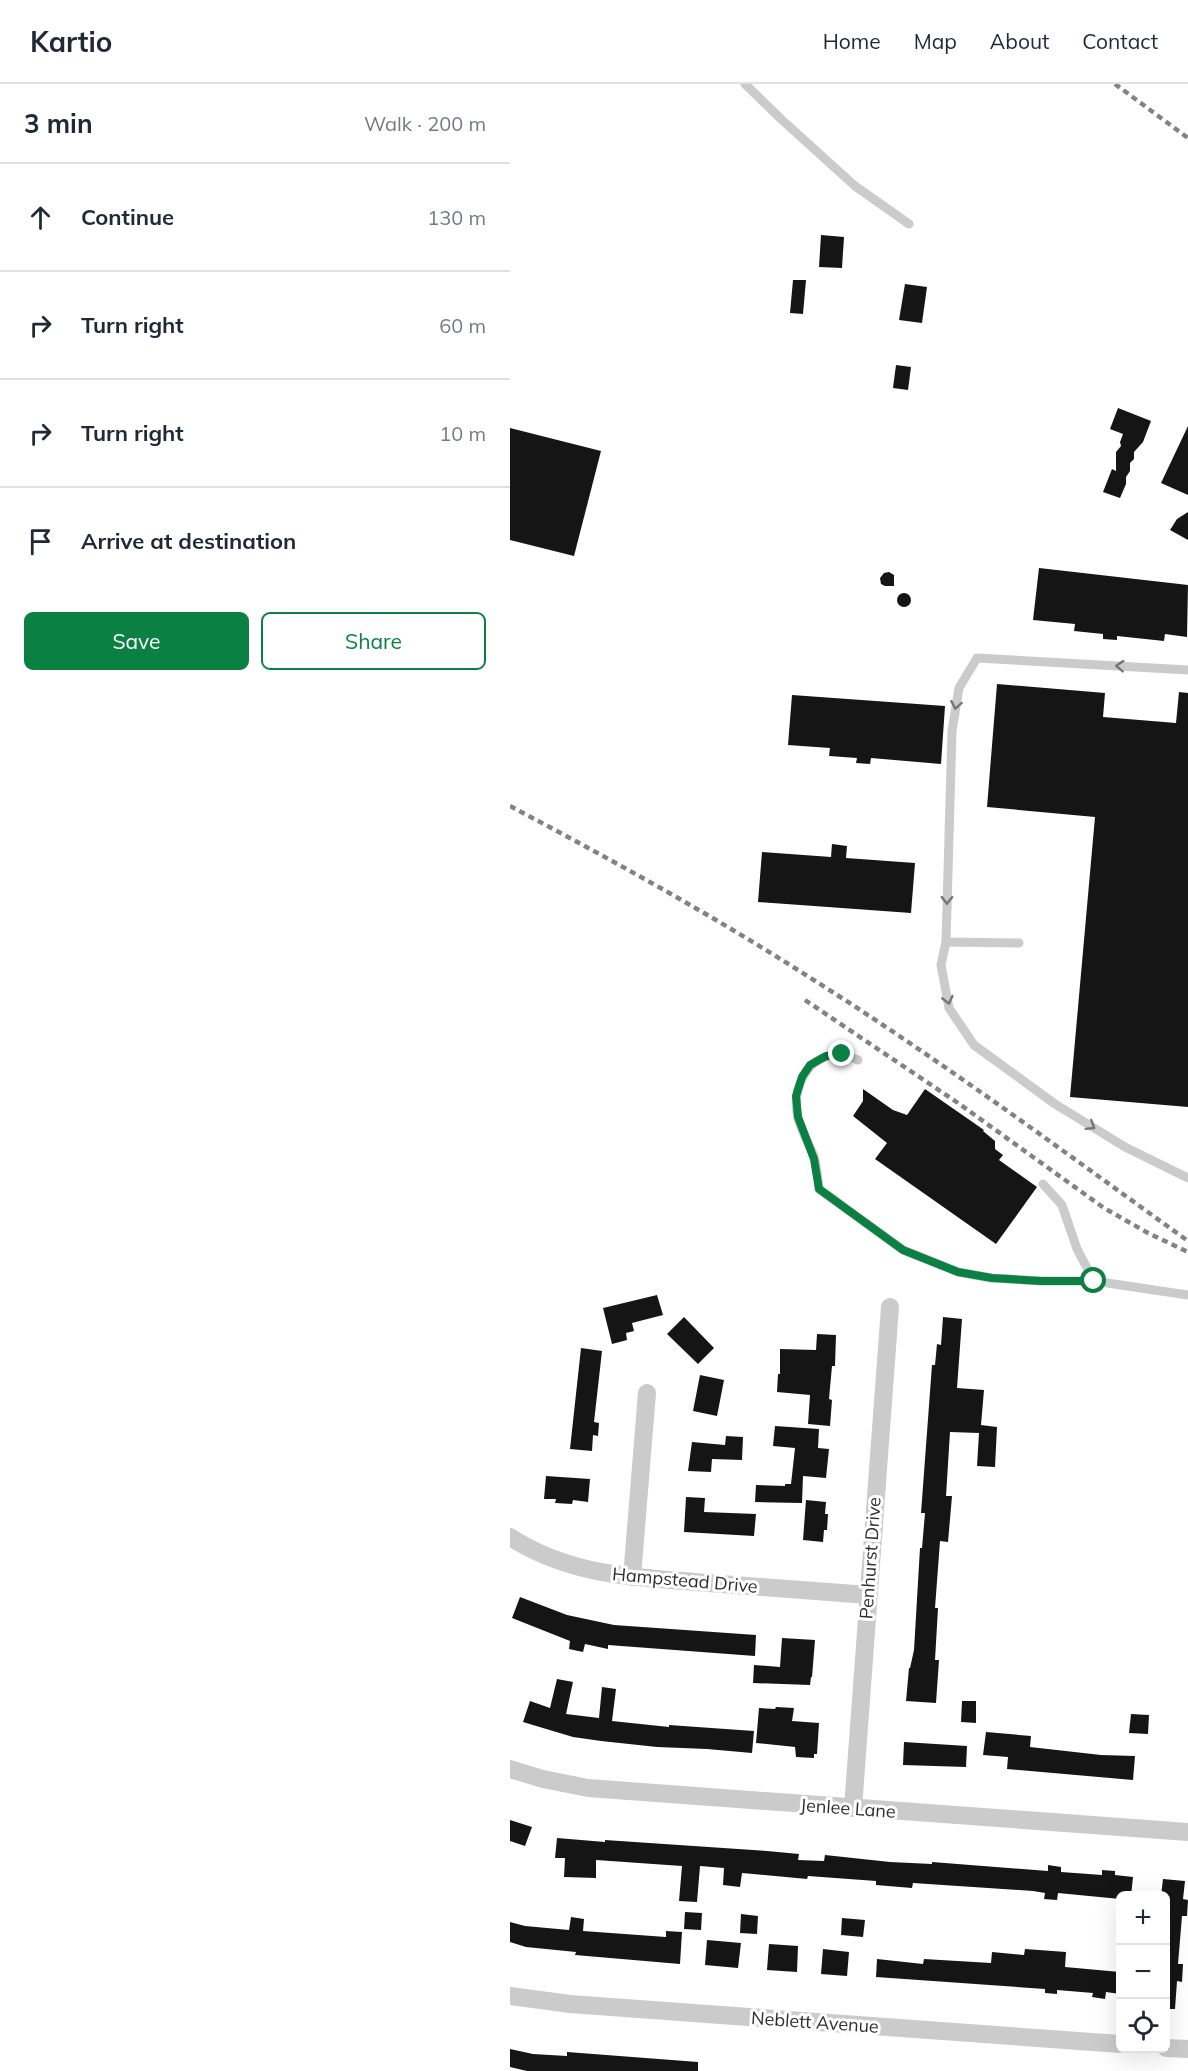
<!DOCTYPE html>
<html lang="en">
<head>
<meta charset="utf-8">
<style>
  body { margin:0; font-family:Mulish,sans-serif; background:#f2f2f3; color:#1f2937 }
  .controls { position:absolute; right:18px; bottom:18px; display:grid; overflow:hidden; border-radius:9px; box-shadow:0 6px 24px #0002 }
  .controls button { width:54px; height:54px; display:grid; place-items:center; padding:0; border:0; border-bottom:2px solid #e0e1e3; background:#fff; color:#1f2937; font:30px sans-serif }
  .stop { position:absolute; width:18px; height:18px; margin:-14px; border:4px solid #0b8043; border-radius:50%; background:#fff }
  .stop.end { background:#0b8043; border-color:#fff; box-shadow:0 2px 6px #0008 }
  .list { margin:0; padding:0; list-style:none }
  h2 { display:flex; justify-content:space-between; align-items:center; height:78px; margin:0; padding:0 24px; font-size:26px }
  h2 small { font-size:20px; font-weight:400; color:#747a83 }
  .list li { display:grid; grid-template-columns:39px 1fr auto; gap:18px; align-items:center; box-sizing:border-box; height:108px; padding:0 24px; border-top:2px solid #e0e1e3 }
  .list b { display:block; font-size:22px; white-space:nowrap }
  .list em { font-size:20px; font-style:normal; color:#747a83 }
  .actions { display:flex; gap:12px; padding:18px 24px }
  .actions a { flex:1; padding:14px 0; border:2px solid #0b8043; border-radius:9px; text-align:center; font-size:21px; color:#0b8043 }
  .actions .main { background:#0b8043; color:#fff }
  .icon { flex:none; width:33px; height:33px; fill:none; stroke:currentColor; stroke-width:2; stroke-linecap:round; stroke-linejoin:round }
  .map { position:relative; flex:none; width:678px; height:1987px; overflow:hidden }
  header { display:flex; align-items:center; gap:36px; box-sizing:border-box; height:84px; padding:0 30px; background:#fff; border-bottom:2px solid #e0e1e3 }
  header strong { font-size:28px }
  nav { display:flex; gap:33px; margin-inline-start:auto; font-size:21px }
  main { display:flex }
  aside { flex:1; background:#fff }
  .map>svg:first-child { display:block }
  .building { fill:#151515 }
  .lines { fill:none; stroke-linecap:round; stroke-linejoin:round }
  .lane { stroke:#cbcbcb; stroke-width:9 }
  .street { stroke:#cbcbcb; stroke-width:18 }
  .rail { stroke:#838383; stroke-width:4.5; stroke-dasharray:6 4.5; stroke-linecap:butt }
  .oneway { stroke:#757575 }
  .route { stroke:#0b8043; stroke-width:8 }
  .labels { text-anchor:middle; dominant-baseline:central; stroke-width:6; stroke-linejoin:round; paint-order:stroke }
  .street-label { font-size:18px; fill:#2e2e2e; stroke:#fff }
</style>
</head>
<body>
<header>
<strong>Kartio</strong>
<nav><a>Home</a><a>Map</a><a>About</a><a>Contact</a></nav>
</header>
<main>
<aside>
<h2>3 min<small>Walk · 200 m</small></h2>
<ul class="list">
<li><svg class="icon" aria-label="ahead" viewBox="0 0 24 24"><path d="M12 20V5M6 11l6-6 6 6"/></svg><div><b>Continue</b></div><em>130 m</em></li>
<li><svg class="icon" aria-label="right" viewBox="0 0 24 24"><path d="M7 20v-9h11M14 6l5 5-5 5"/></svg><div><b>Turn right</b></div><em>60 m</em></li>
<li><svg class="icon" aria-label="right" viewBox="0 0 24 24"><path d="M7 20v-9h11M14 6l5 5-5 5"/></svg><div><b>Turn right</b></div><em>10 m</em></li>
<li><svg class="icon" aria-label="arrive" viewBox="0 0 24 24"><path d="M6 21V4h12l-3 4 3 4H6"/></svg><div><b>Arrive at destination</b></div></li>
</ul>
<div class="actions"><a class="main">Save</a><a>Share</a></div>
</aside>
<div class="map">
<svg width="678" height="1987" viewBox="0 0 678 1987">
  <rect width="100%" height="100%" fill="#fff"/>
  <g class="building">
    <path d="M311 151 334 153 332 184 309 183Z"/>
    <path d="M283 196H296L293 230 280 229Z"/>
    <path d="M395 200 417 203 412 239 389 236Z"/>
    <path d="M386 281 401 283 398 306 383 304Z"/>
    <path d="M608 324 641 337 633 358 624 368V375L620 379V387L616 393V400L610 414 593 408 602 385 606 387V368L611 362 610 358 613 350 600 345Z"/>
    <path d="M678 342V411L651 399Z"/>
    <path d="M0 344 91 367 64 472 0 456Z"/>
    <path d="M678 428V456L660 446 667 435Z"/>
    <path d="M529 484 678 501 677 553 655 550 654 557 607 552V556L593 555V550L564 547 565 540 523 536Z"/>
    <path d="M374 489 379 488 384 491V502H375L371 500 370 494Z"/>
    <circle cx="394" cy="516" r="7"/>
    <path d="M487 600 595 609 593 633 666 639 669 608 678 609V1023L560 1013 585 733 477 723Z"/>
    <path d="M282 611 435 622 431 680 361 674 360 680 346 679 347 674 319 672 320 664 278 661Z"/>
    <path d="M322 760 337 762 336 774 405 779 401 829 248 818 252 768 321 773Z"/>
    <path d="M353 1005 383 1026 397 1031 415 1005 474 1046 473 1047 485 1057V1065L493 1071 489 1076 527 1103 486 1160 365 1075 377 1059 343 1032 353 1017Z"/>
    <path d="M147 1211 153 1231 122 1239 124 1247 116 1249 117 1256 102 1260 93 1224Z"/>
    <path d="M174 1233 204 1264 188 1280 157 1250Z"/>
    <path d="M433 1233 452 1235 447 1304 474 1306 471 1341 487 1343 485 1383 467 1382 469 1349 440 1348 436 1412H442L438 1458 430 1457 425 1524H428L425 1576H429L426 1619 396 1617 399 1584H400L404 1566 410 1464H412L415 1429H411L422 1281H425L427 1260 431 1261Z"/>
    <path d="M307 1250 326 1251 325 1282H322L319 1315 322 1316 320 1342 298 1340 300 1311 267 1308 268 1290H270V1265L306 1266Z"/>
    <path d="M71 1264 92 1267 84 1338 89 1339 88 1352 83 1351 82 1367 60 1365Z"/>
    <path d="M190 1291 214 1296 207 1332 183 1327Z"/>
    <path d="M265 1342 309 1345 308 1364 319 1365 316 1394 293 1392 292 1419 245 1418 246 1401 275 1402V1400H281L285 1364 263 1362Z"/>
    <path d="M216 1352 233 1353 232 1376 202 1375 201 1388 178 1387 182 1358 215 1361Z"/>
    <path d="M36 1392 80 1395 78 1418 63 1416 62 1420 45 1419 46 1415H34Z"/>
    <path d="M176 1413 195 1414 194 1428 246 1430 244 1452 174 1448Z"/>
    <path d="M296 1416 316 1418 315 1430H318L317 1446H314L313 1458 293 1456Z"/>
    <path d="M10 1513 57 1531 104 1541 246 1551 245 1572 98 1561V1565L75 1560 73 1568 59 1565 60 1557 2 1534Z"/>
    <path d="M272 1554 305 1556 302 1593H301L300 1601 243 1599 244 1581 270 1583Z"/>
    <path d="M47 1595 63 1598 56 1630 89 1634 92 1603 106 1605 102 1637 159 1643V1641L244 1647 242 1669 197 1665 147 1663 91 1657 63 1653 13 1638 20 1617 40 1624Z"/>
    <path d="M452 1617H466V1639L451 1638Z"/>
    <path d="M266 1623 284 1624 282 1637 309 1639 307 1670H304V1674L286 1673 285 1663 246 1659 249 1624 265 1625Z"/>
    <path d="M621 1630 639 1631 638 1650 619 1649Z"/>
    <path d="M476 1648 521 1652 520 1663 591 1671 625 1672 623 1696 497 1685 498 1673 473 1671Z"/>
    <path d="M394 1658 457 1662 456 1683 393 1681Z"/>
    <path d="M0 1736 22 1743 15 1762 0 1757Z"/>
    <path d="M47 1754 95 1758V1756L257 1767 289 1770 288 1776 314 1777 315 1771 380 1778 422 1780V1778L538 1787V1781L551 1783V1788L592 1791V1786L605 1787V1791L623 1793 621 1812H610V1815L548 1809 547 1816 534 1815 535 1809 523 1807 403 1799 402 1804 366 1801V1797L298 1792 297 1795 232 1789 230 1803 213 1801 214 1784 190 1782 187 1818 169 1817 172 1782 86 1776V1794L54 1793 55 1774H45Z"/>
    <path d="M653 1795 675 1797 673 1815 678 1816 677 1832H672L668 1880H673L672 1898 667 1897 665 1925H656V1812H651Z"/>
    <path d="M175 1828 192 1829 191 1846 174 1845Z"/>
    <path d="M231 1830 248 1832 247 1850 230 1849Z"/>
    <path d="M61 1833 74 1835 73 1847 156 1853V1847L172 1848 170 1880 65 1871 66 1868 16 1863 0 1858V1838L15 1842 59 1846Z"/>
    <path d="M332 1834 355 1836 353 1853 331 1851Z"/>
    <path d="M197 1856 231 1859 228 1884 195 1881Z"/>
    <path d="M259 1860 288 1862 287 1888 257 1886Z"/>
    <path d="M313 1865 339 1868 337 1892 311 1890Z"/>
    <path d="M515 1865 556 1868 555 1883 610 1888V1910L596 1908 595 1915 582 1913 583 1909 547 1906V1910L535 1909V1905L366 1893 367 1875 413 1880 414 1875 481 1879 482 1868 514 1871Z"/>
    <path d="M0 1965 23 1970 57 1972V1968L188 1978V1987H17L0 1983Z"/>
  </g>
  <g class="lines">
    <g class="lane">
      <path d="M235 0 271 35 345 102 399 140"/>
      <path d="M678 586 467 574 449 604 442 647 436 858 431 881 439 924 464 961 545 1020 615 1063 678 1094"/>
      <path d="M436 858 509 859"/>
      <path d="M348 976C343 974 336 971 331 971 297 969 281 1005 288 1034 291 1047 299 1060 304 1072 307 1083 308 1094 309 1105L393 1166 448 1188 481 1194 531 1197H584L678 1211"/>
      <path d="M533 1100 552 1121 567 1165 584 1197"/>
    </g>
    <g class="street">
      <path d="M0 1453C62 1493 127 1493 198 1499 251 1503 304 1507 358 1511"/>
      <path d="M122 1493 137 1309"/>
      <path d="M0 1685 33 1695 78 1704 678 1748"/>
      <path d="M343 1724 380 1223"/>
      <path d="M0 1912 60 1920 610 1960"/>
      <path d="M656 1964 678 1965"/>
    </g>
    <g class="rail">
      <path d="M605 0 678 54"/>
      <path d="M0 722C102 776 202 831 299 893 429 975 553 1067 678 1157"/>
      <path d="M295 916 448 1019 594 1124 638 1149 678 1168"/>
    </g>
  </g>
  <defs><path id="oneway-chevron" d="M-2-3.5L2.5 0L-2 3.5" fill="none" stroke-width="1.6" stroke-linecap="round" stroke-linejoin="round" transform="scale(1.5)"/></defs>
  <g class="oneway">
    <use href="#oneway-chevron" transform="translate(610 582) rotate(-177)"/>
    <use href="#oneway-chevron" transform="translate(446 621) rotate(100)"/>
    <use href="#oneway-chevron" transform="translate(437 816) rotate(91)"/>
    <use href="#oneway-chevron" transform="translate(438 916) rotate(77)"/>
    <use href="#oneway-chevron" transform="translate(581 1042) rotate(32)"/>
  </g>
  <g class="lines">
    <path class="route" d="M332 970 316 972 300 981 292 993 286 1012 288 1033 304 1075 309 1105 393 1166 448 1188 482 1194 531 1197H584"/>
  </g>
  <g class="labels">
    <g class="street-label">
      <text transform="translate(360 1474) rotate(-86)">Penhurst Drive</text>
      <text transform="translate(175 1496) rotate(5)">Hampstead Drive</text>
      <text transform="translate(338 1724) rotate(4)">Jenlee Lane</text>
      <text transform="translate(305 1938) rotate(4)">Neblett Avenue</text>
    </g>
  </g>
</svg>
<div class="controls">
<button>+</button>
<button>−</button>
<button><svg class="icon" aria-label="locate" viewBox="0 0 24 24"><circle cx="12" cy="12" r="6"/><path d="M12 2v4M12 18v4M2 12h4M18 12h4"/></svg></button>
</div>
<div class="stop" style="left:584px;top:1197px"></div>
<div class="stop end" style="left:332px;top:970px"></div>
</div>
</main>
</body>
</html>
